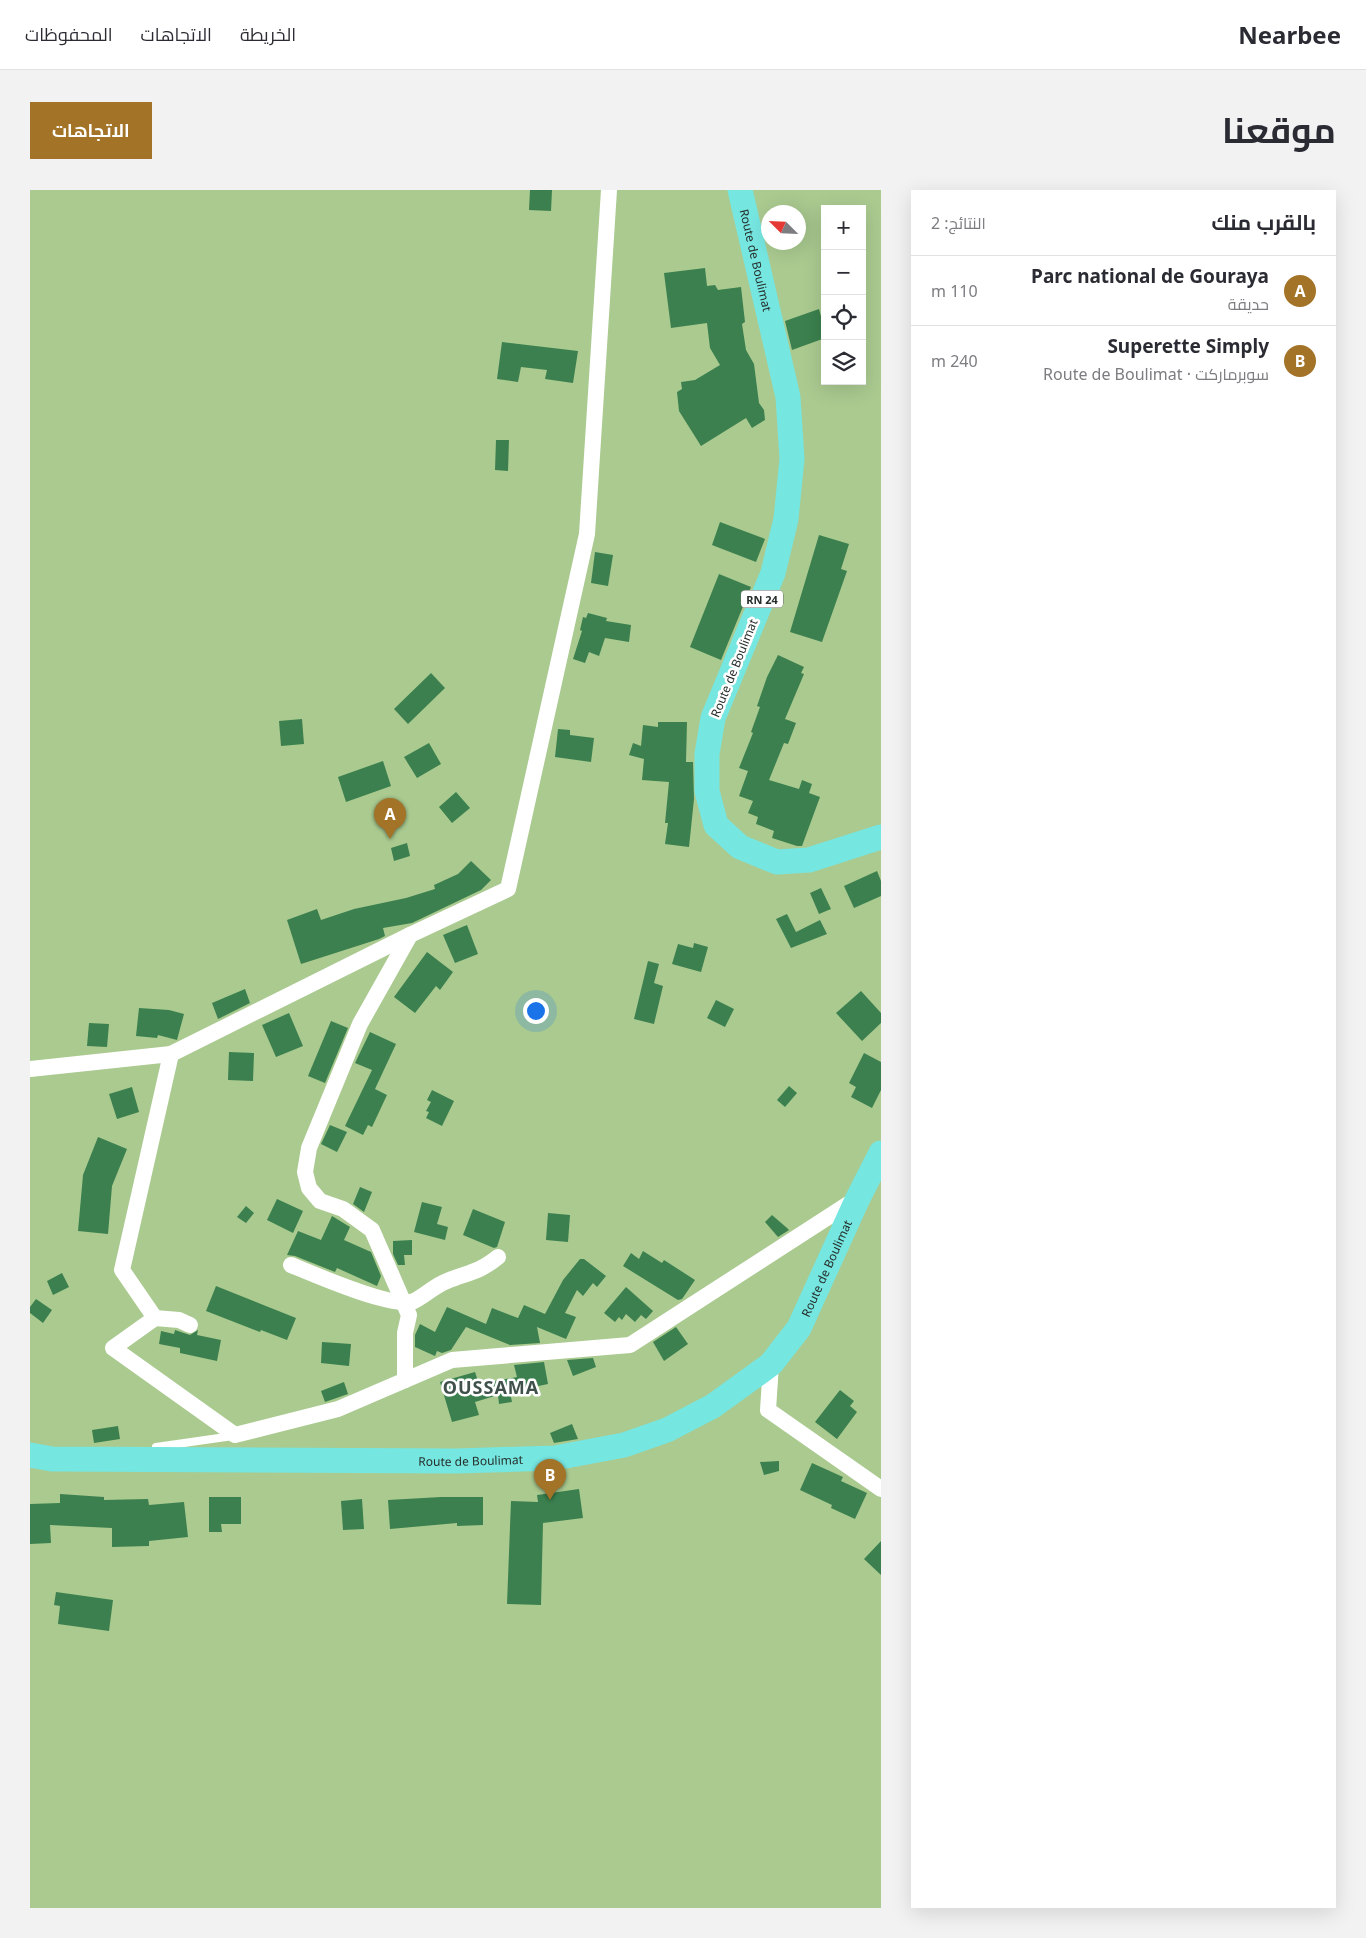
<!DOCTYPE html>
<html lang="ar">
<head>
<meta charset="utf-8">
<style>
  body { margin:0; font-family:"Noto Sans",Cairo,sans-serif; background:#f2f2f3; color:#2b2b33; direction:rtl }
  .controls { position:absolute; right:15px; top:15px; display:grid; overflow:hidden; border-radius:0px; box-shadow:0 5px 20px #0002 }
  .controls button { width:45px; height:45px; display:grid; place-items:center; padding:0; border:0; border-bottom:1px solid #e1e1e2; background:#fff; color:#2b2b33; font:25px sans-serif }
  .compass { position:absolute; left:731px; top:15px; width:45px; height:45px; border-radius:50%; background:#fff; box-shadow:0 5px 20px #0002; rotate:294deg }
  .you { position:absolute; left:505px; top:820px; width:18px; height:18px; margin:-12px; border:4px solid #fff; border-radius:50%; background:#1a73e8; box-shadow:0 0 0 8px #1a73e833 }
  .badge { display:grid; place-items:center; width:32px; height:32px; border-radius:50%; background:#a37327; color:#fff; font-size:16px; font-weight:700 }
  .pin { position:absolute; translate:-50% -41px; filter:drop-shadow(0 1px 2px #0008) }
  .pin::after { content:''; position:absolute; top:26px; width:18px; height:15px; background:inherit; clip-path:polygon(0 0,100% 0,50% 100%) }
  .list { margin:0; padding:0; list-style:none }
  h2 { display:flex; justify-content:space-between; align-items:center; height:65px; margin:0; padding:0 20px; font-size:21px }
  h2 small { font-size:16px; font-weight:400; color:#7c7c81 }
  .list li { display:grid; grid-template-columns:32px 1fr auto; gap:15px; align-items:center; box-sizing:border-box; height:70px; padding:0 20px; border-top:1px solid #e1e1e2 }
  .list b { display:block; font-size:19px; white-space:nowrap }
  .list p { margin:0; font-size:16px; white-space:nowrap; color:#7c7c81 }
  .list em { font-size:16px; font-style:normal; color:#7c7c81 }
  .icon { flex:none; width:28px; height:28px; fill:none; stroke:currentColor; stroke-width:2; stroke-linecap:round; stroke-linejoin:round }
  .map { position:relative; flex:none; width:851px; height:1718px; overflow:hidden; direction:ltr; border-radius:0px }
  header { display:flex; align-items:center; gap:30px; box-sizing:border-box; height:70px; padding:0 25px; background:#fff; border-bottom:1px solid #e1e1e2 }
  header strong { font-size:24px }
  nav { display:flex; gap:28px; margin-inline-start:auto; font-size:18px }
  .intro { display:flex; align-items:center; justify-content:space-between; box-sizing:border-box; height:120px; padding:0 30px }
  h1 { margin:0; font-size:35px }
  .button { padding:12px 22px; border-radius:0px; background:#a37327; color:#fff; font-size:18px; font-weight:700 }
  main { display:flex; gap:30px; padding:0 30px }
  aside { flex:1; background:#fff; border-radius:0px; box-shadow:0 5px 20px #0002 }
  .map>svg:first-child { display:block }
  .green { fill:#aaca90; fill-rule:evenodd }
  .building { fill:#3b804e }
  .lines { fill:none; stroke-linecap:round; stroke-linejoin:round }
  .lane { stroke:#fff; stroke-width:8 }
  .street { stroke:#fff; stroke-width:16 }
  .primary { stroke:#76e6e0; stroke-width:25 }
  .labels { text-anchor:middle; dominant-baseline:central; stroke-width:5; stroke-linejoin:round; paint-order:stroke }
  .shield { fill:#fff; stroke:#676d6b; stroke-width:1 }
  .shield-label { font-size:11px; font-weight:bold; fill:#262e2b }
  .street-label { font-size:12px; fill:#262e2b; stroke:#fff }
  .district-label { font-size:18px; font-weight:bold; letter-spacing:1px; fill:#3f514a; stroke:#fff }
</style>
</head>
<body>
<header>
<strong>Nearbee</strong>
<nav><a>الخريطة</a><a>الاتجاهات</a><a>المحفوظات</a></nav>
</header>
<div class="intro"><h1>موقعنا</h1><a class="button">الاتجاهات</a></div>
<main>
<aside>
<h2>بالقرب منك<small>النتائج: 2</small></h2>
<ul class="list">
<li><span class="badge">A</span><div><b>Parc national de Gouraya</b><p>حديقة</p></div><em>110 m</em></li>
<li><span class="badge">B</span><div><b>Superette Simply</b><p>سوبرماركت · Route de Boulimat</p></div><em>240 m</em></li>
</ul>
</aside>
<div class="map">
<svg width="851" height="1718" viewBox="0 0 851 1718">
  <rect width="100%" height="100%" fill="#dff4ec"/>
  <path class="green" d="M0 0H851V1718H0ZM795 19H832V191H795ZM738 22H768V52H738Z"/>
  <g class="building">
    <path d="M500 0H522L521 21 499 20Z"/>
    <path d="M675 78 677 96 685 95 688 100 711 97 715 132 712 134 716 160 724 174 729 213 734 220 735 230 722 238 716 228 671 256 649 221 647 202 652 199 651 192 665 190 690 175 680 158 677 133 641 138 634 83Z"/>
    <path d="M789 119 792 130 795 129V148L762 160 755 131Z"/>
    <path d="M472 152 548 161 543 193 515 189 517 180 491 177 488 192 467 189Z"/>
    <path d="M466 250H479L478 281 465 280Z"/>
    <path d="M690 332 735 349 726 372 682 355Z"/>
    <path d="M789 345 819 354 811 379 817 381 792 452 760 442Z"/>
    <path d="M565 362 583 365 578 396 561 393Z"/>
    <path d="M689 384 721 397 691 470 660 457Z"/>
    <path d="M558 423 577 428 576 431 601 435 599 452 575 448 569 466 559 462 555 473 543 469 552 441 550 440 553 427 556 428Z"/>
    <path d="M748 465 774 477 771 483 774 484 755 529 766 533 758 554 754 553 739 590 769 599 772 590 782 594 779 603 790 607 772 656H767L742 648 744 641 726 634 728 627 718 623 723 611 709 606 718 581 709 578 723 543 721 542 730 517 727 516 737 487Z"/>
    <path d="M401 483 415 498 378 534 364 519Z"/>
    <path d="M272 529 274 554 251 556 249 531Z"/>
    <path d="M628 532H657L656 572H663L664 609 659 657 635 654 638 633H635L639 592 612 590 614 569 599 565 603 553 611 556 613 535 628 537Z"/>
    <path d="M528 539 540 540V545L564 548 561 572 525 567Z"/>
    <path d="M399 553 411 574 387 588 374 567Z"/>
    <path d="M353 571 361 596 316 612 308 587Z"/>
    <path d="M426 602 440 618 422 633 409 617Z"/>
    <path d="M377 653 380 666 364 671 361 658Z"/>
    <path d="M441 671 461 690 451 700 382 733 353 738 355 746 349 749 271 774 257 730 287 719 291 730 324 719 376 708 405 699 404 695 428 684Z"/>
    <path d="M847 681 851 691V706L824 718 814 696Z"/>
    <path d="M791 698 801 719 789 724 780 703Z"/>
    <path d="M757 724 766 742 790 730 797 744 761 758 746 729Z"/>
    <path d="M437 735 448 764 425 773 413 745Z"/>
    <path d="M664 753 678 757 671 782 642 774 648 754 663 758Z"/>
    <path d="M397 762 423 782 410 800 406 796 385 823 364 807Z"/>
    <path d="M618 771 629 774 624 793 633 796 624 834 604 829Z"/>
    <path d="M215 799 220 813 188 829 182 813Z"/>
    <path d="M831 801 851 823V833L832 851 806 823Z"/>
    <path d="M686 810 704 819 695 837 677 828Z"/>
    <path d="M109 818 139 820 154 824 147 850 128 845 127 848 106 846Z"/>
    <path d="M259 823 273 856 246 867 232 835Z"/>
    <path d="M301 831 318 838 295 893 278 886Z"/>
    <path d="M59 833 79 834 77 857 57 856Z"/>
    <path d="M340 842 366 854 345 899 357 905 342 937 338 935 333 945 315 936 342 880 325 873Z"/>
    <path d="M199 862 224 863 223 891 198 890Z"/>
    <path d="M834 863 851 872V900L842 918 821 907 826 897 819 893Z"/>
    <path d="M759 896 767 903 755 917 747 910Z"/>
    <path d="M102 897 109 922 87 929 79 904Z"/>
    <path d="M402 900 424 911 412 936 396 928 399 922 396 921 401 912 397 910Z"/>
    <path d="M300 935 317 942 307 962 291 954Z"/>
    <path d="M68 947 97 959 82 996 78 1044 48 1041 53 985Z"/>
    <path d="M330 997 342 1002 334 1022 323 1014Z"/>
    <path d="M247 1009 273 1021 263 1043 237 1030Z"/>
    <path d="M392 1012 412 1017 407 1034 418 1037 415 1050 384 1042Z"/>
    <path d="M216 1016 224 1023 216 1033 207 1027Z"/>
    <path d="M443 1019 475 1032 467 1057 464 1058 433 1045Z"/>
    <path d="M518 1023 540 1025 538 1052 516 1050Z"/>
    <path d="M742 1025 757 1038 759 1040 748 1047 735 1032Z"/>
    <path d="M302 1026 320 1037 314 1050 341 1062 351 1086 347 1096 307 1078 305 1082 265 1066 257 1065 268 1041 291 1050Z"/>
    <path d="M382 1050V1065H374L375 1075H368L363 1064V1051Z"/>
    <path d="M613 1061 632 1073 634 1070 665 1090 652 1109 648 1110 593 1076 601 1063 609 1069Z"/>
    <path d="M550 1069H554L576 1086 567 1097 563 1093 553 1106 547 1100 535 1123 546 1127 536 1149 507 1137 510 1153 480 1155 436 1137 421 1160 412 1163 407 1161 405 1166 385 1157V1145L390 1134 405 1142 417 1117 456 1134 462 1118 488 1128 494 1115 515 1124 533 1090Z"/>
    <path d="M32 1083 39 1097 23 1105 17 1091Z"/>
    <path d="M186 1096 266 1128 257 1150 231 1140 230 1142 176 1121Z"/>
    <path d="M596 1097 623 1121 616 1129 611 1125 605 1132 596 1124 592 1130 589 1127 585 1132 574 1123Z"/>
    <path d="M6 1109 22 1120 13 1133 0 1123V1117Z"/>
    <path d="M646 1137 658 1154 634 1171 623 1152Z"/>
    <path d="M145 1140 160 1145 168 1140 167 1145 191 1150 187 1171 150 1163V1158L129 1154 131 1141 144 1144Z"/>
    <path d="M292 1152 321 1154 319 1176 291 1173Z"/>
    <path d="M563 1168 566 1177 543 1186 537 1170Z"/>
    <path d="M514 1172 518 1194 480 1202 482 1212 469 1214 468 1205 445 1212 449 1225 422 1232 410 1192 445 1182 449 1194 487 1187 484 1175Z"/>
    <path d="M314 1192 318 1204 295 1212 291 1201Z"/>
    <path d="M810 1200 824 1211 820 1216 827 1222 807 1249 785 1232Z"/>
    <path d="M542 1234 548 1249 524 1253 520 1243Z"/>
    <path d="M88 1236 90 1249 64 1253 62 1240Z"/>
    <path d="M749 1271V1281L734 1285 730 1272Z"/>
    <path d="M782 1273 813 1287 811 1291 837 1303 825 1329 801 1318 802 1315 770 1300Z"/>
    <path d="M549 1299 553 1328 513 1333 511 1415 477 1414 481 1311 508 1312 507 1305Z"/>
    <path d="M30 1304 74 1307V1310L118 1309 119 1315 154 1312 158 1347 119 1351V1356L82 1357V1338L20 1335 21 1353 0 1354V1314L30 1313Z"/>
    <path d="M179 1307H211V1334H191L192 1342H179Z"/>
    <path d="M411 1307H453V1335L427 1336V1333L360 1339 358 1310Z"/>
    <path d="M332 1309 334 1339 313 1340 311 1311Z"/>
    <path d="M851 1351V1385L834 1369Z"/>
    <path d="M26 1402 83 1410 79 1441 28 1434 30 1416 24 1415Z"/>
  </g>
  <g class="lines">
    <path class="lane" d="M126 1257 203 1246"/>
    <g class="street">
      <path d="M579 0 557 344 478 699 380 745 141 864 92 1080 125 1128 83 1158 205 1245 308 1219 422 1170 600 1155 826 1009"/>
      <path d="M0 879 141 864"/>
      <path d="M261 1075C283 1084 365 1120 384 1111 396 1105 404 1096 417 1091 439 1082 448 1083 468 1067"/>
      <path d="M125 1128 149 1130 160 1135"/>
      <path d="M741 1174 738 1220 851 1299"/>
      <path d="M375 1190V1143L379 1125 342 1040 313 1019 290 1011 279 998 275 982 279 958 330 834 380 745"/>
    </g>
    <g class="primary">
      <path id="s1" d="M710 0 758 207 762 269 756 329 743 383 683 528 677 564V601L686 635 710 657 747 672 779 670 851 647"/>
      <path id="s2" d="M0 1265 22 1269 427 1271 525 1268 594 1255 637 1240 683 1216 741 1174 769 1138 828 1008 851 963"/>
    </g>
  </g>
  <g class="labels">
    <rect class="shield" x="711" y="400.5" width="42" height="17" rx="4"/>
    <g class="shield-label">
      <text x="732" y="409">RN 24</text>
    </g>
    <g class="street-label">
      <text stroke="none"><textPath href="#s1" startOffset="72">Route de Boulimat</textPath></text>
      <text transform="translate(704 478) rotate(-68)">Route de Boulimat</text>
      <text stroke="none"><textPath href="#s2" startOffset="876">Route de Boulimat</textPath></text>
      <text stroke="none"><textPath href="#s2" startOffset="441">Route de Boulimat</textPath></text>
    </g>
    <g class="district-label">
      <text x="461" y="1197">OUSSAMA</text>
    </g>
  </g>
</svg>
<div class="controls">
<button>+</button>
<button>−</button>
<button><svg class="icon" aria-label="locate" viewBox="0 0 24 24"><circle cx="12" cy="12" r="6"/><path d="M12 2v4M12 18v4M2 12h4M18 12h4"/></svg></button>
<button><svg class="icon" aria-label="layers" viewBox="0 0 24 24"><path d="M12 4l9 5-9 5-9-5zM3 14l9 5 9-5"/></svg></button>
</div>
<svg class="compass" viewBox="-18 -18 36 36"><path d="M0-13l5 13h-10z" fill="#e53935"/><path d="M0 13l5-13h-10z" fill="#7c7c81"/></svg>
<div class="you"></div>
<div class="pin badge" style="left:360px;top:649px">A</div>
<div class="pin badge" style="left:520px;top:1310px">B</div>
</div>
</main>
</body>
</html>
